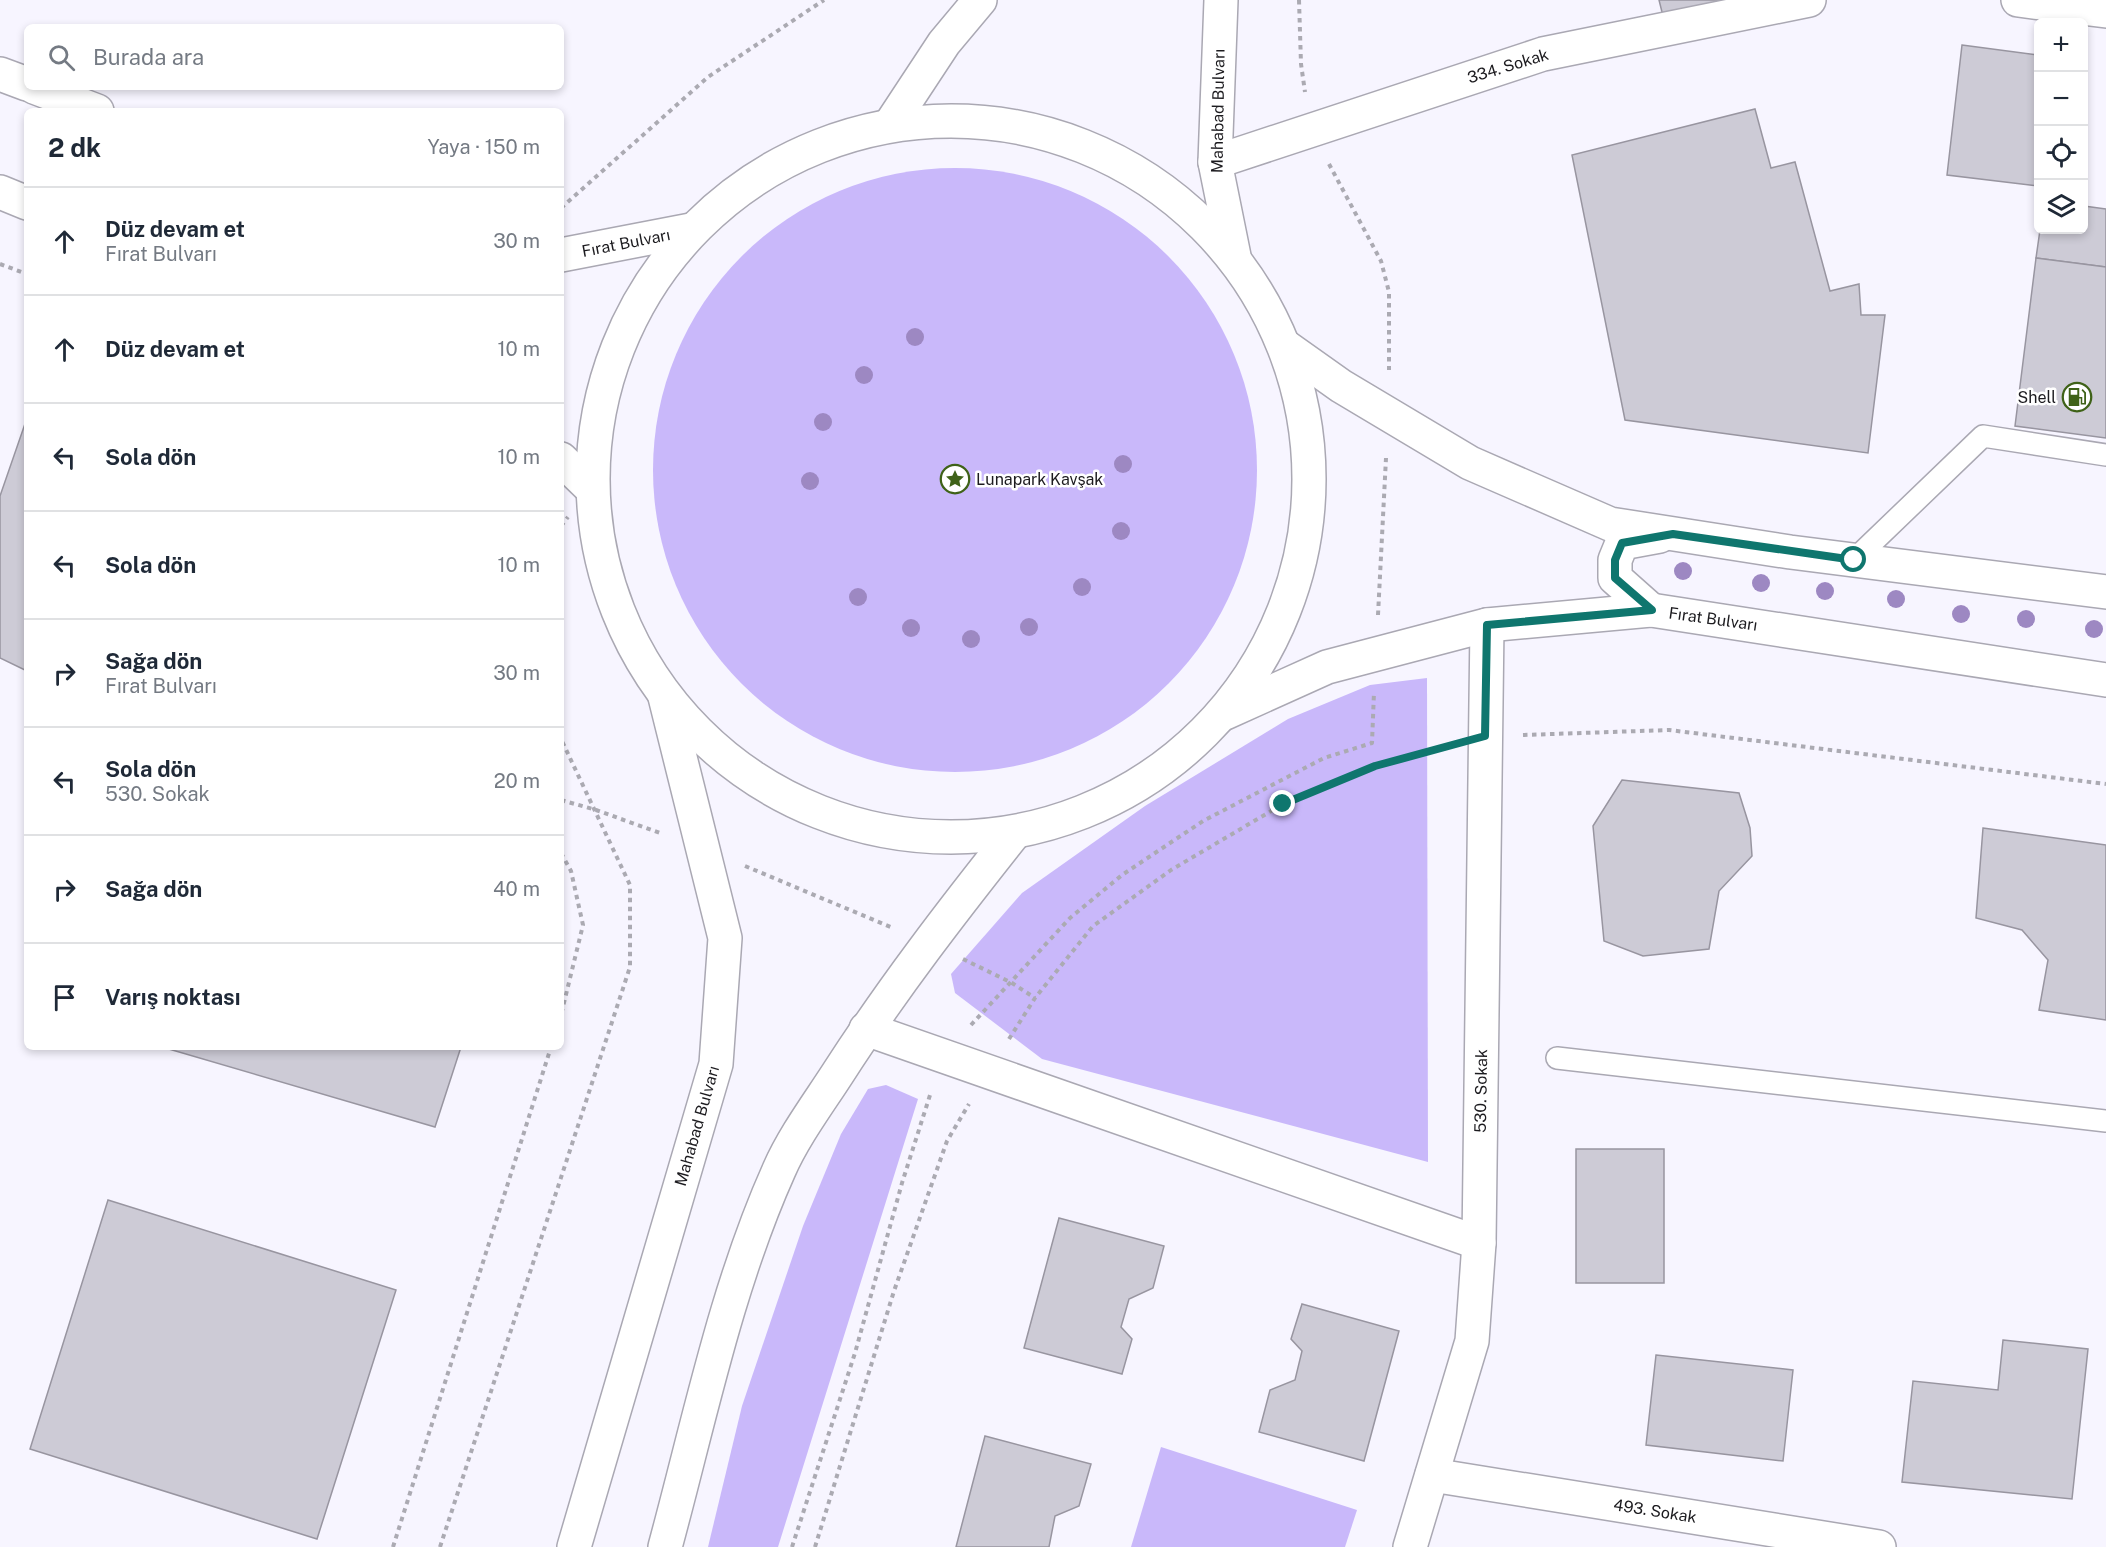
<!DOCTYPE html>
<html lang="tr">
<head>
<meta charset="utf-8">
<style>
  body { margin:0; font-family:"Public Sans",sans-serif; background:#f6f6f7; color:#1f2937 }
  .controls { position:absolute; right:18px; top:18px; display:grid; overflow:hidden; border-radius:9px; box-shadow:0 3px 9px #0003 }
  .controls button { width:54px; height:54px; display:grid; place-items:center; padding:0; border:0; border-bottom:2px solid #e0e1e3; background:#fff; color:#1f2937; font:30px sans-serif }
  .stop { position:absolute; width:18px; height:18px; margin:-14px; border:4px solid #0f766e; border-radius:50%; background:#fff }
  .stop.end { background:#0f766e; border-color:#fff; box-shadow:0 2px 6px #0008 }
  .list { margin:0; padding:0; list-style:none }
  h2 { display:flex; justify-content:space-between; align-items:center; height:78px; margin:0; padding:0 24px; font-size:26px }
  h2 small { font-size:20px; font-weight:400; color:#747a83 }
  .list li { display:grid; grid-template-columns:39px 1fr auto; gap:18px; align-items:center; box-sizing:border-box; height:108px; padding:0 24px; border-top:2px solid #e0e1e3 }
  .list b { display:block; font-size:22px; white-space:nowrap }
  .list p { margin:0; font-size:20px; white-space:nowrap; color:#747a83 }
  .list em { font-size:20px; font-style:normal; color:#747a83 }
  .icon { flex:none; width:33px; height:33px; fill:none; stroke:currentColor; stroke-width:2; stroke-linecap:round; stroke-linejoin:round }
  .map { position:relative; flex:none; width:2106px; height:1547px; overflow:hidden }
  .search { position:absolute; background:#fff; box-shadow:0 3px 9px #0003; left:24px; top:24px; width:540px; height:66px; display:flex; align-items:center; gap:15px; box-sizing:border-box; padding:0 21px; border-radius:9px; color:#747a83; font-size:22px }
  .panel { position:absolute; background:#fff; box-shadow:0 3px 9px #0003; left:24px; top:108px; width:540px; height:942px; border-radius:9px }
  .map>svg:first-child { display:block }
  .green { fill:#c9b8fa }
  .building { fill:#cdcbd6; stroke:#9895a0; stroke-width:1.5 }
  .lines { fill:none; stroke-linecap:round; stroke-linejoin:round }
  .lane-casing { stroke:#aaa8b3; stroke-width:24 }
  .street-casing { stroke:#aaa8b3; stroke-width:36 }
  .primary-casing { stroke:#aaa8b3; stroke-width:36 }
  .path { stroke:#abaab2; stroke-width:4; stroke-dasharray:4.5 4.5; stroke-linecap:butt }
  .lane { stroke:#fff; stroke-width:21 }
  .street { stroke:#fff; stroke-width:33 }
  .primary { stroke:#fff; stroke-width:33 }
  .tree { fill:#9d88c2 }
  .route { stroke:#0f766e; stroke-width:8 }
  .labels { text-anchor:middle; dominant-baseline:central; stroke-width:5; stroke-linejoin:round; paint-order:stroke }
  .street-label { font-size:16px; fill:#1c1b1f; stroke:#fff }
  .poi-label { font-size:16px; fill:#1c1b1f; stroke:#fff; text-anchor:end }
</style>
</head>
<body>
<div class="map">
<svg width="2106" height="1547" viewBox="0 0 2106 1547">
  <rect width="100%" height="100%" fill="#f7f5ff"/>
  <g class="green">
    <circle cx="955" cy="470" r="302"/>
    <path d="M1427 678 1428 1162 1042 1059 955 993 951 974 1022 893 1145 806 1288 719 1370 685Z"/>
    <path d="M886 1085 918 1099 778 1547H708L742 1406 803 1226 841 1134 868 1089Z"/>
    <path d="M1161 1447 1357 1510 1345 1547H1131Z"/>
  </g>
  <g class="building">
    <path d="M1659 0H1726V3L1663 16Z"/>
    <path d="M1962 45 2038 55V186L1947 175Z"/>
    <path d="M1755 109 1771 168 1795 162 1830 291 1859 284 1861 315H1885L1868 453 1625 420 1572 155Z"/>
    <path d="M2084 206 2106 209V267L2036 258 2040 230H2084Z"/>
    <path d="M2036 258 2106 267V438L2015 426Z"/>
    <path d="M27 418V671L0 658V496Z"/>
    <path d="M1622 780 1739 793 1750 828 1752 856 1719 891 1709 949 1643 956 1604 941 1593 826Z"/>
    <path d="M1983 828 2106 845V1020L2039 1010 2048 960 2022 930 1976 918Z"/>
    <path d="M162 1047H461L435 1127Z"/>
    <rect x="1576" y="1149" width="88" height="134"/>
    <path d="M108 1200 396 1290 317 1539 30 1449Z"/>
    <path d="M1059 1218 1164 1246 1153 1288 1129 1299 1121 1327 1132 1339 1122 1374 1024 1348Z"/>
    <path d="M1302 1304 1399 1331 1364 1461 1259 1432 1270 1390 1295 1380 1302 1351 1291 1339Z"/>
    <path d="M2003 1340 2088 1349 2072 1499 1902 1482 1913 1381 1998 1390Z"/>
    <path d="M1656 1355 1793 1370 1783 1461 1646 1445Z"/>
    <path d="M985 1436 1091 1464 1079 1506 1055 1516 1049 1547H956Z"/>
  </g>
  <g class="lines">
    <g class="lane-casing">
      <g id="lane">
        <path d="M1854 560 1983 436 2106 455"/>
        <path d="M1557 1058 2106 1121"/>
      </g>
    </g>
    <g class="street-casing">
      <g id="street">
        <path d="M2018 0 2106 11"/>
        <path d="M1215 162 1543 54 1809 0"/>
        <path d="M866 1029 1479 1243"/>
        <path d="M1432 1475 1879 1547"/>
        <path d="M1410 1547 1472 1341 1479 1243 1487 625"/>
      </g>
    </g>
    <g class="primary-casing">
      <g id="primary">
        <path d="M1221 0 1215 162 1234 256"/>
        <path d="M0 74 27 84"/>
        <path d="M34 87 97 111"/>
        <circle cx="951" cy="479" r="358"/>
        <path d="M890 125 944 43 980 0"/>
        <path d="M0 192 27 203"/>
        <path d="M561 255 691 230"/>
        <path d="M1286 347 1341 386 1470 463 1610 524 1790 552 2106 592"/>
        <path d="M561 459 590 487"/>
        <path d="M1651 610 1615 578V560L1622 543 1660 536"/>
        <path d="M1225 713 1327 667 1487 625 1651 610 2106 680"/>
        <path d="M574 1547 716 1064 725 938 665 697"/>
        <path d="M665 1547C699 1422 726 1288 779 1170 794 1136 818 1104 838 1073 892 989 953 910 1015 832"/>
      </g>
    </g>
    <g class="path">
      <path d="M1299 0 1301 64 1305 92"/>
      <path d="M1329 164 1381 261 1389 292V370"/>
      <path d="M561 208 708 77 824 0"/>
      <path d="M0 264 27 274"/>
      <path d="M561 526 568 517"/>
      <path d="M1378 615 1386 458"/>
      <path d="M1523 735 1669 730 2106 784"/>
      <path d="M561 800 596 810 660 833"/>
      <path d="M561 853 571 871 583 925 561 1015"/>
      <path d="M745 866 893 928"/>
      <path d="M963 959 1012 983 1035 998"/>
      <path d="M971 1025 1070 918 1122 875 1203 821 1324 758 1372 743 1374 692"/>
      <path d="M1009 1039 1035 998 1093 926 1171 870 1283 804 1375 766 1448 746"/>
      <path d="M393 1547 551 1047"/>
      <path d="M440 1547 630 967V885L561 739"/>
      <path d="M792 1547 855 1353 902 1183 931 1092"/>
      <path d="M815 1547 894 1291 947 1141 969 1104"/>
    </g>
    <use href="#lane" class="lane"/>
    <use href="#street" class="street"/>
    <use href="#primary" class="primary"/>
  </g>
  <g class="tree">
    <circle cx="915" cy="337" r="9"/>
    <circle cx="864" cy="375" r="9"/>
    <circle cx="823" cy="422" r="9"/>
    <circle cx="1123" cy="464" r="9"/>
    <circle cx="810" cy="481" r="9"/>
    <circle cx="1121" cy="531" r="9"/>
    <circle cx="1683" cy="571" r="9"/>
    <circle cx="1761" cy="583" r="9"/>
    <circle cx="1082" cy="587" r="9"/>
    <circle cx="1825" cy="591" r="9"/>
    <circle cx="858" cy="597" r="9"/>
    <circle cx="1896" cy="599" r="9"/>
    <circle cx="1961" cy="614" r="9"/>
    <circle cx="2026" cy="619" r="9"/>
    <circle cx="1029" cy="627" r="9"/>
    <circle cx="911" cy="628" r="9"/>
    <circle cx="2094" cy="629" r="9"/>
    <circle cx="971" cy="639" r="9"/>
  </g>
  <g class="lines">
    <path class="route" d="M1283 804 1375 766 1485 736 1487 625 1652 610 1615 578V560L1622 543 1673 534 1854 560"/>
  </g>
  <defs>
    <g id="fuel-ring" transform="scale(1.5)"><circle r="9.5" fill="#fff" stroke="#3f6218" stroke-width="1.5"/><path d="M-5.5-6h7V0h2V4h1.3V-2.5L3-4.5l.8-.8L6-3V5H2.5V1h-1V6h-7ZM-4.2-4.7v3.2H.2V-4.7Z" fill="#3f6218"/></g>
    <g id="sight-ring" transform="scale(1.5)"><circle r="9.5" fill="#fff" stroke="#3f6218" stroke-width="1.5"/><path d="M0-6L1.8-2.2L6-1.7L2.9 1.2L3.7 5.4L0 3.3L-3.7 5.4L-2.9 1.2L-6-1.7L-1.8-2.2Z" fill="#3f6218"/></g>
  </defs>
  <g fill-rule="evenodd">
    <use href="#fuel-ring" x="2077" y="397"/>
    <use href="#sight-ring" x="955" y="479"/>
  </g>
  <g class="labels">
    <g class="street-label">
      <text transform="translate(1508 66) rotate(-17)">334. Sokak</text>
      <text transform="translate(1218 111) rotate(-89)">Mahabad Bulvarı</text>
      <text transform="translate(626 243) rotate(-11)">Fırat Bulvarı</text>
      <text transform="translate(1713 619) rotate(8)">Fırat Bulvarı</text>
      <text transform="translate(1481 1091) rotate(-89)">530. Sokak</text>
      <text transform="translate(697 1126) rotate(-74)">Mahabad Bulvarı</text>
      <text transform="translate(1655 1511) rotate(9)">493. Sokak</text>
    </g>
    <g class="poi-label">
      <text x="2056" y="397">Shell</text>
      <text x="976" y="479" text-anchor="start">Lunapark Kavşak</text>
    </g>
  </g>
</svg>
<div class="controls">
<button>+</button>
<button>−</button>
<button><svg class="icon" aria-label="locate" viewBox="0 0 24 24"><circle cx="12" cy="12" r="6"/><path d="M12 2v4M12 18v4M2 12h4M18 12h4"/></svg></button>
<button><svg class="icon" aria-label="layers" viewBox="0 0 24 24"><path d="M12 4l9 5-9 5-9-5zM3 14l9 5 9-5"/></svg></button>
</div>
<div class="stop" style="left:1854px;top:560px"></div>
<div class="stop end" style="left:1283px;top:804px"></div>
<div class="search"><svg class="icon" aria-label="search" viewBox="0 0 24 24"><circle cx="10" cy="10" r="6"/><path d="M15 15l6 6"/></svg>Burada ara</div>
<section class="panel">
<h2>2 dk<small>Yaya · 150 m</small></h2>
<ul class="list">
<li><svg class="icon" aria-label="ahead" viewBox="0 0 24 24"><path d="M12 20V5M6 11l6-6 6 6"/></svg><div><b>Düz devam et</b><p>Fırat Bulvarı</p></div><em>30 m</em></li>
<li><svg class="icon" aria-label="ahead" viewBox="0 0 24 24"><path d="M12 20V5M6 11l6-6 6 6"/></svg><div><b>Düz devam et</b></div><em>10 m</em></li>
<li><svg class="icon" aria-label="left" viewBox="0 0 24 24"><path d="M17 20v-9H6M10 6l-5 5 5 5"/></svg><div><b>Sola dön</b></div><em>10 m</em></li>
<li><svg class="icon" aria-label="left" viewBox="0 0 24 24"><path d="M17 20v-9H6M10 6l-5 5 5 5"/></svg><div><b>Sola dön</b></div><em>10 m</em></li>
<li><svg class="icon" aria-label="right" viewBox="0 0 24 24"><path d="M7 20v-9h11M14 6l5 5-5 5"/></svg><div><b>Sağa dön</b><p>Fırat Bulvarı</p></div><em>30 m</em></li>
<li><svg class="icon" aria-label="left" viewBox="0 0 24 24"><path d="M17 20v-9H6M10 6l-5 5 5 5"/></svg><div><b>Sola dön</b><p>530. Sokak</p></div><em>20 m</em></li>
<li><svg class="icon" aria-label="right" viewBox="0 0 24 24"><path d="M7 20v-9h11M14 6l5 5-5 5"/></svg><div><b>Sağa dön</b></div><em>40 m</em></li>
<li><svg class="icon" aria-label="arrive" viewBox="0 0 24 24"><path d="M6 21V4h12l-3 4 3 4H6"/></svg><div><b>Varış noktası</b></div></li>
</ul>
</section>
</div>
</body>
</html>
